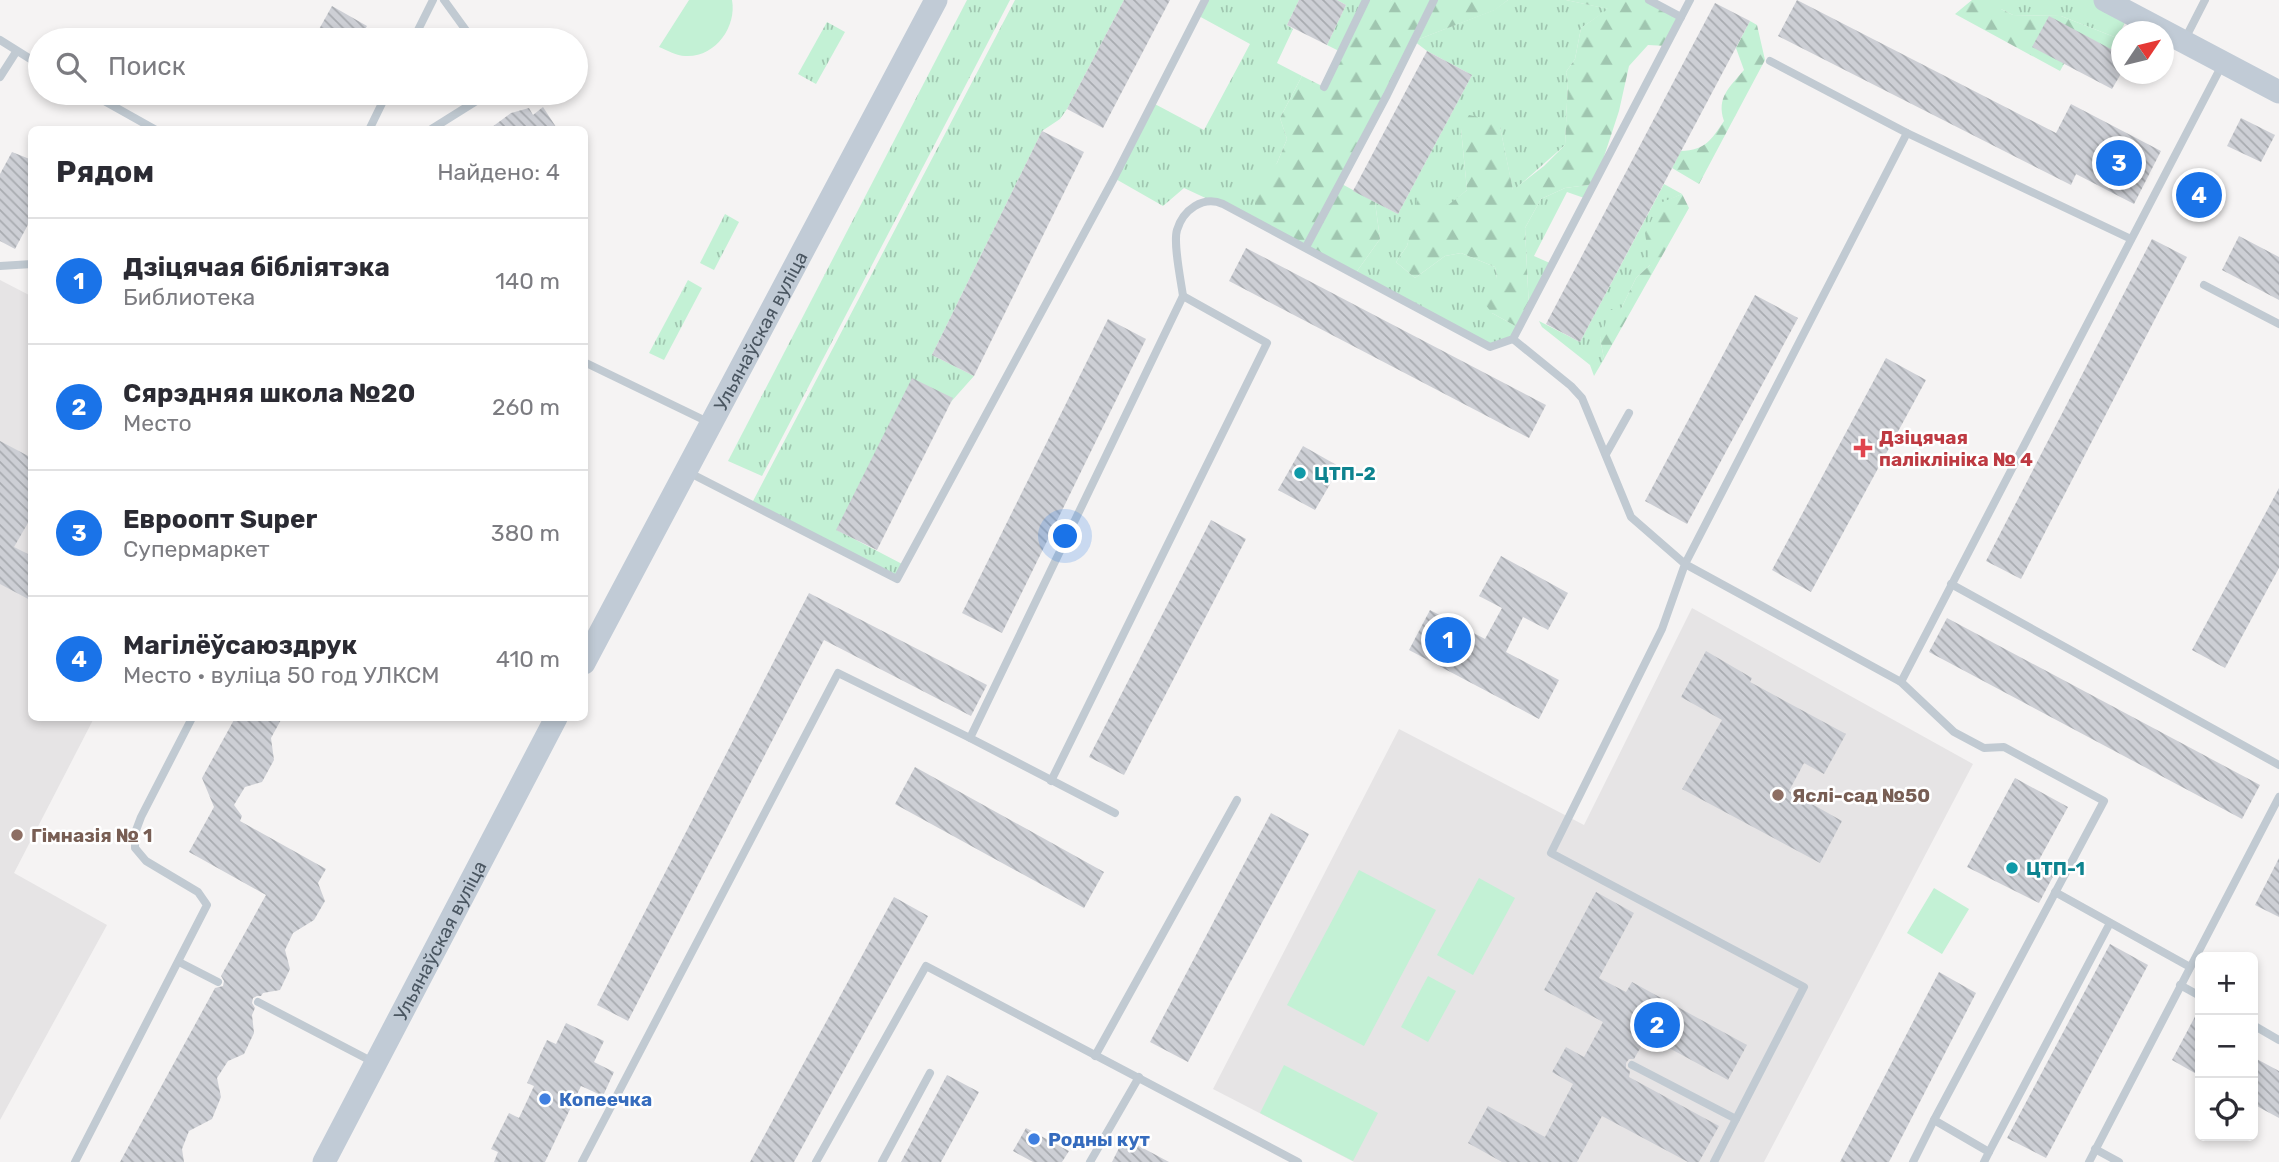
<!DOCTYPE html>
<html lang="ru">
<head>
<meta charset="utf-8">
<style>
  body { margin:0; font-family:Rubik,sans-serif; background:#f7f7f7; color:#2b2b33 }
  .controls { position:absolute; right:21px; bottom:21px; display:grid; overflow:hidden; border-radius:10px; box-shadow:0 4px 10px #0003 }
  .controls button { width:63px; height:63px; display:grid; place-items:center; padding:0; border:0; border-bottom:2px solid #e1e1e2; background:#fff; color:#2b2b33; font:35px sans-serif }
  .compass { position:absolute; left:2111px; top:21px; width:63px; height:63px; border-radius:50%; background:#fff; box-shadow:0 4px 10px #0003; rotate:55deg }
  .you { position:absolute; left:1066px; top:537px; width:24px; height:24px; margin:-18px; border:5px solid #fff; border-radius:50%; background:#1a73e8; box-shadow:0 0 0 10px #1a73e833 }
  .badge { display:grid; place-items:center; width:46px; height:46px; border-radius:50%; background:#1a73e8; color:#fff; font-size:23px; font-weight:700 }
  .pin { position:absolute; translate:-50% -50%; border:4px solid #fff; box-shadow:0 2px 7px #0006 }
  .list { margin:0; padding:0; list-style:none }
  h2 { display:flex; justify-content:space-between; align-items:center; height:91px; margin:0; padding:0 28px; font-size:30px }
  h2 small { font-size:23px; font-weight:400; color:#7c7c81 }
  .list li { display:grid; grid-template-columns:46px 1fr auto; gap:21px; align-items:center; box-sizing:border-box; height:126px; padding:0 28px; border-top:2px solid #e1e1e2 }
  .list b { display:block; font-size:26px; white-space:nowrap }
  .list p { margin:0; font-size:23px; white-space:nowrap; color:#7c7c81 }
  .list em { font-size:23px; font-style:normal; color:#7c7c81 }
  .icon { flex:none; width:38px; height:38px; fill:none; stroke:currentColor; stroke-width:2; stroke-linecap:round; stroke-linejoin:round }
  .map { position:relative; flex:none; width:2279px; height:1162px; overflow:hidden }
  .search { position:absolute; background:#fff; box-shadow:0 4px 10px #0003; left:28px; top:28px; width:560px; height:77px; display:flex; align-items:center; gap:18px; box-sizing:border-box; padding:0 24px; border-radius:38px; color:#7c7c81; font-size:26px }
  .panel { position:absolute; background:#fff; box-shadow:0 4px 10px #0003; left:28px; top:126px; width:560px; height:595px; border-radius:10px }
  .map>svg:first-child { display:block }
  .education { fill:#e6e4e5 }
  .grass { fill:url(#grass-tufts) }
  .forest { fill:url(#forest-firs) }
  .green { fill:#c3f1d5 }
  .building { fill:url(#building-back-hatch) }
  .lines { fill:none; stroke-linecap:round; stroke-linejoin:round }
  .service { stroke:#c1cad2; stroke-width:8 }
  .secondary { stroke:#c1cbd6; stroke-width:23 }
  .health-dot { fill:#e0444e; stroke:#fff; stroke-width:2.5 }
  .culture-dot { fill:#0f9aa8; stroke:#fff; stroke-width:2.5 }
  .education-dot { fill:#8d6e63; stroke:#fff; stroke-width:2.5 }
  .shop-dot { fill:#3f7fe0; stroke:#fff; stroke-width:2.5 }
  .labels { text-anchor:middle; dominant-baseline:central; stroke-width:5; stroke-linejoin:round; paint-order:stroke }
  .street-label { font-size:19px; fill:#4a5661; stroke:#fff }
  .health-label { font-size:19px; font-weight:bold; fill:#be3a42; stroke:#fff; text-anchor:start }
  .culture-label { font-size:19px; font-weight:bold; fill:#0d838f; stroke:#fff; text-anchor:start }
  .education-label { font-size:19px; font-weight:bold; fill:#785e54; stroke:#fff; text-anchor:start }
  .shop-label { font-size:19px; font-weight:bold; fill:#366cbe; stroke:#fff; text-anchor:start }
</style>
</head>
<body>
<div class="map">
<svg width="2279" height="1162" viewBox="0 0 2279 1162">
  <defs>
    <pattern id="grass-tufts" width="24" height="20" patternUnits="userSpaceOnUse" patternTransform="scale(1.75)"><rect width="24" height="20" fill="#c3f1d5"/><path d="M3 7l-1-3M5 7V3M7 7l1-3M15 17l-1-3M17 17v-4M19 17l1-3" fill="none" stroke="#a0c6b0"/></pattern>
    <pattern id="forest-firs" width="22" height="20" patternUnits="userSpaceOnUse" patternTransform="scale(1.75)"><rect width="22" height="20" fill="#c3f1d5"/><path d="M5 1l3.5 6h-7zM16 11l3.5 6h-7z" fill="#a0c6b0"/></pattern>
    <pattern id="building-back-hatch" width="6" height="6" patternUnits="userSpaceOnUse" patternTransform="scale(1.75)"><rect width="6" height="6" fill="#cdcfd5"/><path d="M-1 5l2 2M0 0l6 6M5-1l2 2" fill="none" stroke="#a8abb0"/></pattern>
  </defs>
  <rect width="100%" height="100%" fill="#f5f3f3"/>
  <g class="education">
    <path d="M0 280 31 296 32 718H94L14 873 107 925 0 1120Z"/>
    <path d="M1692 608 1973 764 1764 1162H1354L1213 1089 1399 729 1584 825Z"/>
  </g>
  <g class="grass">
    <path d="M967 0H1010L762 476 728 461Z"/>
    <path d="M1015 0H1124L1067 109 1060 119 1042 131 932 355 974 376 837 530 904 565 897 579 752 503Z"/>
    <path d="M1205 0H1299L1287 25 1293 29 1277 63 1302 76 1280 118 1287 139 1277 163 1255 200V221L1184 188 1163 206 1114 178 1151 102 1204 130 1250 44 1197 15Z"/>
    <path d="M1337 0H1392L1341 52 1327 45 1346 5Z"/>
    <path d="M1508 0H1566L1609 9 1581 28 1575 59 1566 72 1568 81 1565 145 1513 191 1500 127 1461 129 1467 190 1447 207 1413 223 1407 246 1396 262 1415 278 1445 256 1461 253 1495 267 1497 278 1492 313 1519 328 1513 339 1490 347 1355 274 1380 239 1375 202 1398 214 1472 75 1427 51 1414 41 1494 10Z"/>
    <path d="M2001 0H2105L2130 13 2117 38 2061 16 2013 15 2001 9Z"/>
    <path d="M827 22 845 32 816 84 798 74Z"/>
    <path d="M1595 184 1587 199 1567 192 1534 256 1552 264 1529 309 1525 228 1541 199 1565 188Z"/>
    <path d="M1664 184 1682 194 1660 204 1650 265 1636 278 1621 309 1600 338 1604 359 1594 376 1590 365 1542 327 1539 321 1580 342Z"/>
    <path d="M725 214 739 222 714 270 700 263Z"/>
    <path d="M688 280 702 288 664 360 649 353Z"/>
  </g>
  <g class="forest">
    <path d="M1392 0H1508L1495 10 1414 41 1340 183 1375 202 1380 239 1355 274 1255 221V200L1259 181 1277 163 1287 139 1280 118 1302 76 1324 87 1354 25Z"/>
    <path d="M1566 0H1649L1681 17 1667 46 1648 45 1629 66 1619 111 1595 184 1565 188 1541 199 1525 228 1529 309 1519 328 1492 313 1485 304 1487 287 1497 278 1495 267 1461 253 1445 256 1415 278 1396 262 1407 246 1418 198 1440 193 1447 206 1467 190 1461 129 1469 115 1488 119 1500 127 1513 190 1544 166 1565 145 1568 81 1566 72 1575 59 1581 28 1608 9Z"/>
    <path d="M1972 0H2001V9L2013 15 2061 16 2117 38 2111 49 2064 64 2060 71 1955 14Z"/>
    <path d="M1750 21 1757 25 1765 60 1699 184 1672 168 1681 151C1706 150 1711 140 1724 121 1716 97 1730 87 1744 70L1736 48Z"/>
    <path d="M1682 194 1689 208 1604 359 1600 338 1611 309H1621L1636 278 1650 265 1645 233 1660 203Z"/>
  </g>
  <g class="green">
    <path d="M689 0H732C737 27 715 58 685 56 677 56 667 50 659 47Z"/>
    <path d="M1359 870 1436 910 1364 1046 1287 1005Z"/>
    <path d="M1479 878 1515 898 1473 975 1437 955Z"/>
    <path d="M1934 888 1969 909 1942 954 1907 933Z"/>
    <path d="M1428 976 1456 991 1428 1042 1401 1027Z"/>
    <path d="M1284 1065 1378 1113 1353 1161 1260 1113Z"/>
  </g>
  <g class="building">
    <path d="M1124 0H1170L1103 128 1067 109Z"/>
    <path d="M1299 0H1337L1346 5 1327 45 1287 25Z"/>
    <path d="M1797 0 2056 133 2071 104 2161 151 2134 204 2076 174 2071 185 1778 36Z"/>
    <path d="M1715 3 1750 21 1580 342 1546 324Z"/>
    <path d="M332 6 367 26 359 40H313Z"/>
    <path d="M2049 16 2122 55V72L2112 89 2032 47Z"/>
    <path d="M1427 51 1472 75 1398 214 1353 191Z"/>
    <path d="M543 107 558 130H488L511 113 529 108 533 115Z"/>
    <path d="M2241 118 2275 135 2261 162 2227 146Z"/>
    <path d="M1042 131 1084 152 974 376 932 355Z"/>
    <path d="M12 152 32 160V217L15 249 0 241V174Z"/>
    <path d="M2195 180 2212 188 2202 210 2185 202Z"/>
    <path d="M2239 236 2279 257V300L2222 270Z"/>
    <path d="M2152 239 2187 257 2021 579 1986 561Z"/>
    <path d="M1246 248 1546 405 1529 438 1229 281Z"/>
    <path d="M1755 295 1798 318 1687 524 1645 501Z"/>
    <path d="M1108 319 1146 339 1002 633 962 613Z"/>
    <path d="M1886 358 1926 380 1811 592 1772 570Z"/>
    <path d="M912 378 953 398 877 550 836 530Z"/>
    <path d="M0 441 32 458V516L14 547 32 556V601L0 584Z"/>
    <path d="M1303 446 1340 467 1315 510 1278 490Z"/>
    <path d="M2279 488V568L2225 668 2192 650Z"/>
    <path d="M1211 520 1246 539 1124 775 1089 757Z"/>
    <path d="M1501 556 1568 593 1548 630 1523 617 1506 652 1559 680 1539 719 1409 650 1430 610 1485 639 1502 608 1479 596Z"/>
    <path d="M809 593 987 685 971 716 824 640 628 1021 597 1005Z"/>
    <path d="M1947 618 2260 785 2242 819 1929 652Z"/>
    <path d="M1706 651 1752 678 1750 682 1846 734 1824 774 1804 763 1789 791 1842 821 1820 863 1682 789 1722 720 1681 697Z"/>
    <path d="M235 718H282L271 738 274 760 262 782 245 787 234 805 242 816 240 821 326 869 318 883 325 901 314 920 293 933 285 950 290 969 280 990 263 993 261 996H257L253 998 252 1003 255 1008 252 1015 254 1033 244 1054 228 1061 217 1078 221 1097 212 1119 189 1131 182 1149 184 1162H120L215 988 223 986 224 981 221 976 266 895 189 852 214 807 202 778Z"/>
    <path d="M915 767 1104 872 1084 908 895 804Z"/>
    <path d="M2015 778 2068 807 2039 860 2057 869 2039 903 1967 867Z"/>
    <path d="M1271 813 1309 834 1188 1062 1150 1042Z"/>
    <path d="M2279 858V917L2255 905Z"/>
    <path d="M1596 892 1634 913 1599 978 1626 992 1632 982 1747 1045 1728 1080 1647 1036 1634 1059H1629L1626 1063V1068L1630 1071 1629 1077 1719 1126 1699 1162H1688L1602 1116 1577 1162H1502L1468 1143 1488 1106 1545 1137 1573 1084 1552 1072 1566 1047 1584 1057 1603 1022 1544 990Z"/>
    <path d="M894 897 928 916 794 1162H750Z"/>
    <path d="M2110 944 2148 965 2046 1158 2007 1138Z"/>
    <path d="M1939 972 1976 993 1889 1162H1840Z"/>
    <path d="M2200 1007V1076L2172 1060Z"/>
    <path d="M566 1023 604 1041 594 1062 614 1072 603 1096 581 1086 545 1162H494L498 1152 491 1149 509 1113 519 1118 534 1086 527 1083 547 1040 556 1044Z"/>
    <path d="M2253 1057 2279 1071V1118L2253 1104Z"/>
    <path d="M947 1075 979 1092 941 1162H901Z"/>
    <path d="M1026 1128 1069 1151 1062 1162H1033L1013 1151Z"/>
    <path d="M1124 1138 1169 1162H1112Z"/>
  </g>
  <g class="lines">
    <g class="service">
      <path d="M444 0 473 40"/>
      <path d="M1649 0 1681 17"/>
      <path d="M0 40 40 65"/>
      <path d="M413 40 433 0"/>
      <path d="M2184 41 2205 0"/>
      <path d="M1770 61 1907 133 2131 239"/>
      <path d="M0 77 16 52"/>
      <path d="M1324 87 1366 0"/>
      <path d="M90 93 156 130"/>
      <path d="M369 130 387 93"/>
      <path d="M430 130 489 93"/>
      <path d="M1907 133 1685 564 1901 682 1954 732 1984 748 2004 747 2104 801 1934 1120"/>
      <path d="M1306 247 1387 95 1434 0"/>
      <path d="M0 266 32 264"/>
      <path d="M2204 285 2279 324"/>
      <path d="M1513 339 1571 386 1582 398 1631 517 1685 564 1662 629 1551 853 1804 987 1736 1119 1632 1065"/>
      <path d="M584 362 708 422"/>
      <path d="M1606 454 1629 413"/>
      <path d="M688 472 897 579 1114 178 1205 0"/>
      <path d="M1951 584 2279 765"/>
      <path d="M1901 682 2222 65"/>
      <path d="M970 738 1115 813"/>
      <path d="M1051 781 1267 343 1183 296"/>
      <path d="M2055 892 2190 967"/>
      <path d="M179 962 218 982"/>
      <path d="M2180 985 2200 996"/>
      <path d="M258 1002 373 1062"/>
      <path d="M2253 1025 2279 1040"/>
      <path d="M1095 1056 1237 800"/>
      <path d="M2095 1149 2119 1162"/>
      <path d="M1989 1152 2110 923"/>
      <path d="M75 1162 207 905 198 892 146 861 135 848V833L141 817 192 718"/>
      <path d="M582 1162 838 673 970 738 1183 296C1181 281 1173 243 1177 230 1183 210 1203 195 1223 204L1490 347 1513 339 1690 0"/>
      <path d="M816 1162 926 966 1298 1162"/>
      <path d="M882 1162 930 1073"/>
      <path d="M1090 1162 1139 1077"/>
      <path d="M1714 1162 1736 1119"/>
      <path d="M1913 1162 1934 1120 1989 1152 1984 1162"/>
      <path d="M2089 1162 2279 797"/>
    </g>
    <g class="secondary">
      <path d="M2105 0 2279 92"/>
      <path id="s1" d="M584 663 936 0"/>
      <path id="s2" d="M324 1162 556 718"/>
    </g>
  </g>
  <path class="health-dot" d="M1859.5 437.5h7v7h7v7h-7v7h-7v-7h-7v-7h7z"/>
  <g class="culture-dot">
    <circle cx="1300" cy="473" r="7"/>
    <circle cx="2012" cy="868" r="7"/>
  </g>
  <g class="education-dot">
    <circle cx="1778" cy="795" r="7"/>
    <circle cx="17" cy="835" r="7"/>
  </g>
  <g class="shop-dot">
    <circle cx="545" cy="1099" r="7"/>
    <circle cx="1034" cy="1139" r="7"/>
  </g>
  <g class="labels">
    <g class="street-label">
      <text stroke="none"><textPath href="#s1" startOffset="376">Ульянаўская вуліца</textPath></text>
      <text stroke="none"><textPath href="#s2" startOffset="250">Ульянаўская вуліца</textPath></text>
    </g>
    <g class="health-label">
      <text x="1879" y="437">Дзіцячая<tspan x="1879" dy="22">паліклініка № 4</tspan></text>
    </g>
    <g class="culture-label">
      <text x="1314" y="473">ЦТП-2</text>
      <text x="2026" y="868">ЦТП-1</text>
    </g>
    <g class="education-label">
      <text x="1792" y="795">Яслі-сад №50</text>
      <text x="31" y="835">Гімназія № 1</text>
    </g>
    <g class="shop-label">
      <text x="559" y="1099">Копеечка</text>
      <text x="1048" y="1139">Родны кут</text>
    </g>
  </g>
</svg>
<div class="controls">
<button>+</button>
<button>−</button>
<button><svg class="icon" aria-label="locate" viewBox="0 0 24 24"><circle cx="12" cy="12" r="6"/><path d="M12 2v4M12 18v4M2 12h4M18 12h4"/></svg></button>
</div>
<svg class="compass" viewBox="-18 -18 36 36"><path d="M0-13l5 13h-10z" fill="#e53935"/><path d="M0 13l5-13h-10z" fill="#7c7c81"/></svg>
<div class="you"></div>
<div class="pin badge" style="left:1448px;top:640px">1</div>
<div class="pin badge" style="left:1657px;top:1025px">2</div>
<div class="pin badge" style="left:2119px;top:163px">3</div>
<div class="pin badge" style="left:2199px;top:195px">4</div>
<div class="search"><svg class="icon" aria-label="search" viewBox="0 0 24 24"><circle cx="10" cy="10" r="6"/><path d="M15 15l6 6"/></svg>Поиск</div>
<section class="panel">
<h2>Рядом<small>Найдено: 4</small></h2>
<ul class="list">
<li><span class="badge">1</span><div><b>Дзіцячая бібліятэка</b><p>Библиотека</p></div><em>140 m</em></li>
<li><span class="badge">2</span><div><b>Сярэдняя школа №20</b><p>Место</p></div><em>260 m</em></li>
<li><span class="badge">3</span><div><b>Евроопт Super</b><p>Супермаркет</p></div><em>380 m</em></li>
<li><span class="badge">4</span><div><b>Магілёўсаюздрук</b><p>Место · вуліца 50 год УЛКСМ</p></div><em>410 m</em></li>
</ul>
</section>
</div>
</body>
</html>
